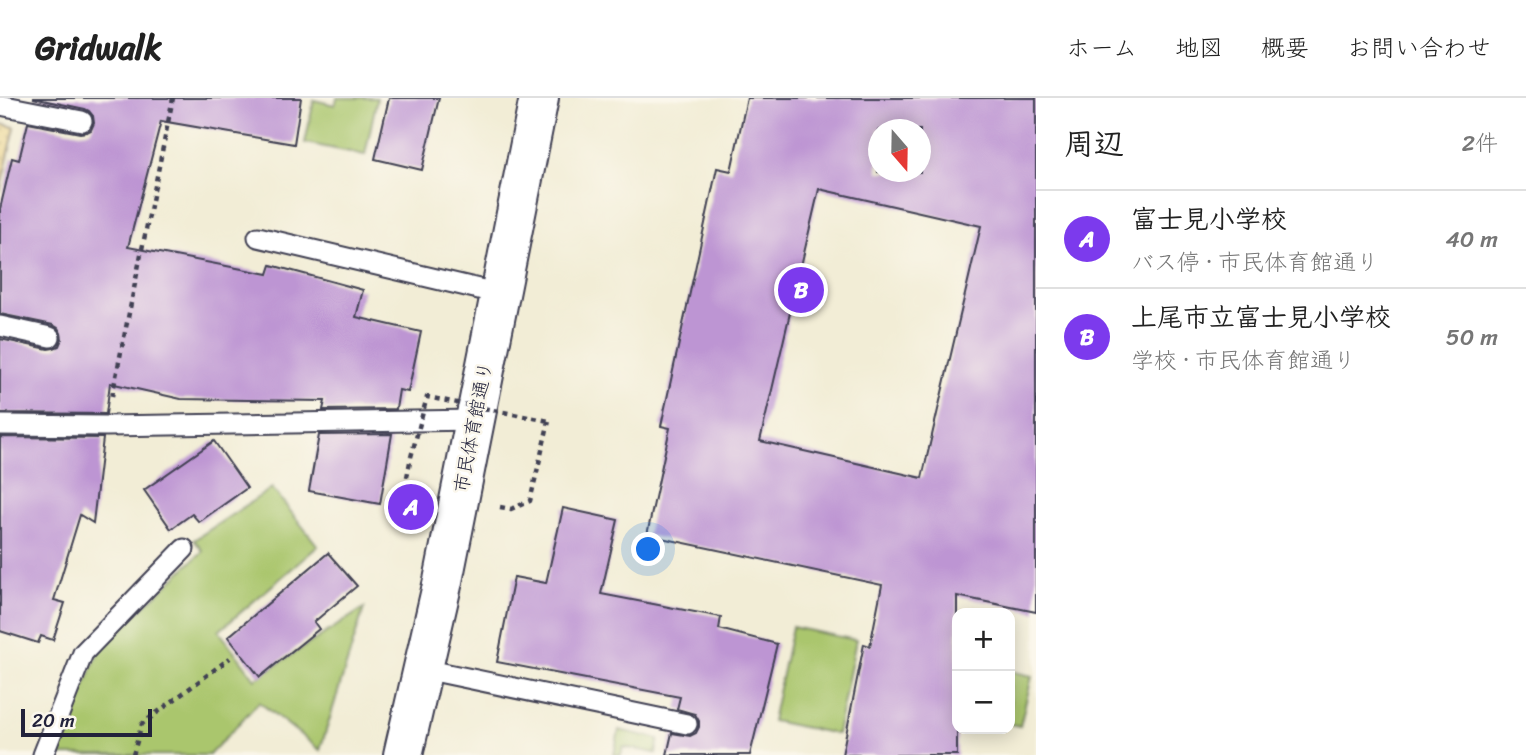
<!DOCTYPE html>
<html lang="ja">
<head>
<meta charset="utf-8">
<style>
  body { margin:0; font-family:Sriracha,"Klee One",sans-serif; background:#f6f6f6; color:#222 }
  .controls { position:absolute; right:21px; bottom:21px; display:grid; overflow:hidden; border-radius:14px; box-shadow:0 4px 18px #0003 }
  .controls button { width:63px; height:63px; display:grid; place-items:center; padding:0; border:0; border-bottom:2px solid #e0e0e0; background:#fff; color:#222; font:35px sans-serif }
  .compass { position:absolute; left:868px; top:21px; width:63px; height:63px; border-radius:50%; background:#fff; box-shadow:0 4px 18px #0003; rotate:160deg }
  .scale { position:absolute; left:21px; bottom:18px; width:131px; box-sizing:border-box; padding-left:7px; border:4px solid #22223b; border-top:0; font-size:19px; line-height:24px; white-space:nowrap; color:#22223b; -webkit-text-stroke:5px #fbf7ec; paint-order:stroke }
  .you { position:absolute; left:649px; top:452px; width:24px; height:24px; margin:-18px; border:5px solid #fff; border-radius:50%; background:#1a73e8; box-shadow:0 0 0 10px #1a73e833 }
  .badge { display:grid; place-items:center; width:46px; height:46px; border-radius:50%; background:#7c3aed; color:#fff; font-size:23px; font-weight:700 }
  .pin { position:absolute; translate:-50% -50%; border:4px solid #fff; box-shadow:0 2px 7px #0006 }
  .list { margin:0; padding:0; list-style:none }
  h2 { display:flex; justify-content:space-between; align-items:center; height:91px; margin:0; padding:0 28px; font-size:30px }
  h2 small { font-size:23px; font-weight:400; color:#767676 }
  .list li { display:grid; grid-template-columns:46px 1fr auto; gap:21px; align-items:center; box-sizing:border-box; height:98px; padding:0 28px; border-top:2px solid #e0e0e0 }
  .list b { display:block; font-size:26px; white-space:nowrap }
  .list p { margin:0; font-size:23px; white-space:nowrap; color:#767676 }
  .list em { font-size:23px; font-style:normal; color:#767676 }
  .map { position:relative; flex:none; width:1036px; height:657px; overflow:hidden }
  header { display:flex; align-items:center; gap:42px; box-sizing:border-box; height:98px; padding:0 35px; background:#fff; border-bottom:2px solid #e0e0e0 }
  header strong { font-size:33px }
  nav { display:flex; gap:38px; margin-inline-start:auto; font-size:24px }
  main { display:flex }
  aside { flex:1; background:#fff }
  .map>svg:first-child { display:block }
  .sand { fill:url(#sand-dots); stroke:#887e6c; stroke-width:2 }
  .garden { fill:#aac66d; stroke:#667454; stroke-width:2 }
  .building { fill:#bd95d3; fill-rule:evenodd }
  .lines { fill:none; stroke-linecap:round; stroke-linejoin:round }
  .service-casing { stroke:#414052; stroke-width:23 }
  .tertiary-casing { stroke:#414052; stroke-width:42 }
  .path { stroke:#414052; stroke-width:4.5; stroke-dasharray:5 5; stroke-linecap:butt }
  .service { stroke:#fff; stroke-width:19 }
  .tertiary { stroke:#fff; stroke-width:38 }
  .path-bridge { stroke:#414052; stroke-width:4.5; stroke-dasharray:5 5; stroke-linecap:butt }
  .labels { text-anchor:middle; dominant-baseline:central; stroke-width:5; stroke-linejoin:round; paint-order:stroke }
  .street-label { font-size:19px; fill:#22223b; stroke:#fbf7ec }
</style>
</head>
<body>
<header>
<strong>Gridwalk</strong>
<nav><a>ホーム</a><a>地図</a><a>概要</a><a>お問い合わせ</a></nav>
</header>
<main>
<div class="map">
<svg width="1036" height="657" viewBox="0 0 1036 657">
  <defs>
    <pattern id="sand-dots" width="8" height="8" patternUnits="userSpaceOnUse" patternTransform="scale(1.75)"><rect width="8" height="8" fill="#eeda9e"/><path d="M2 2h.1M6 6h.1" fill="none" stroke="#ccbb89" stroke-width="1.8" stroke-linecap="round"/></pattern>
  </defs>
  <rect width="100%" height="100%" fill="#fbf7ec"/>
  <filter id="ink" filterUnits="userSpaceOnUse"><feTurbulence type="fractalNoise" baseFrequency=".0143" numOctaves="2"/><feDisplacementMap in="SourceGraphic" scale="14" xChannelSelector="R" yChannelSelector="G"/><feConvolveMatrix kernelMatrix="1 2 1 2 8 2 1 2 1" color-interpolation-filters="sRGB"/></filter>
  <filter id="wash" filterUnits="userSpaceOnUse"><feTurbulence type="fractalNoise" baseFrequency=".00686" numOctaves="4" result="noise"/><feDisplacementMap in="SourceGraphic" scale="28" xChannelSelector="R" yChannelSelector="G"/><feGaussianBlur stdDeviation="1.57" result="paint"/><feColorMatrix in="noise" values="0 0 0 0 0 0 0 0 0 0 0 0 0 0 0 0 0 1.4 0 .05"/><feComposite in="paint" operator="in"/></filter>
  <g filter="url(#wash)">
    <rect width="100%" height="100%" fill="#f2edd6"/>
    <path class="sand" d="M0 26 15 29 0 93Z"/>
    <g class="garden">
      <path d="M337 0H377L365 57 305 45 314 2 335 7Z"/>
      <path d="M272 390 318 448 219 533 255 581 364 510 320 652 259 604 209 657H58L100 550 203 453 194 442Z"/>
      <path d="M792 529 856 542 837 636 772 623Z"/>
      <path d="M1010 573 1032 578 1020 628 1010 626Z"/>
      <path d="M619 632 659 641 656 655 623 649 621 657H614Z"/>
    </g>
    <g id="blocks">
      <g class="building">
        <path d="M33 0H301L294 46 161 23 128 149 268 176 271 167 363 192 356 219 421 234 408 294 399 292 396 311 323 312 325 303 181 301 110 285 106 316 0 315V241L48 251 54 250 59 248 62 241 61 235 58 230 53 227 0 216V111L12 60 19 62 28 25 80 35 87 34 91 32 94 25 93 18 89 13 85 11Z"/>
        <path d="M389 0H439L422 72 375 61Z"/>
        <path d="M747 0H1036V514L957 498V657H842L864 546 870 548 882 487 647 437 670 330 661 328 717 70 731 73ZM878 32H920V74H878ZM819 91 981 128 922 380 760 343Z"/>
        <path d="M392 336 380 406 309 393 319 337Z"/>
        <path d="M0 339 103 340 93 425 80 417 54 502 65 505 53 542 41 538 38 545 0 533Z"/>
        <path d="M214 343 247 390 199 424 192 416 171 431 144 392Z"/>
        <path d="M563 410 618 422 601 496 721 519 719 531 777 546 750 657H667L672 635 690 638 696 635 699 629V623L695 616 677 611 680 599 497 564 514 479 546 485Z"/>
        <path d="M328 455 357 488 314 524 319 531 260 579 228 539Z"/>
      </g>
    </g>
  </g>
  <g filter="url(#ink)">
    <use href="#blocks" fill-opacity="0" stroke="#414052" stroke-width="2"/>
    <g class="lines">
      <g class="service-casing">
        <g id="service">
          <path d="M0 7 82 23"/>
          <path d="M258 139 500 196"/>
          <path d="M0 228 50 239"/>
          <path d="M0 327 106 328 475 322"/>
          <path d="M424 571 687 626"/>
          <path d="M43 657 83 555 184 451"/>
        </g>
      </g>
      <g class="tertiary-casing">
        <path id="tertiary" d="M403 657 443 483 539 0"/>
      </g>
      <g class="path">
        <path d="M112 298 173 0"/>
        <path d="M407 379 411 359"/>
        <path d="M500 409 511 411 530 403 549 323"/>
        <path d="M133 657 142 626 230 560"/>
      </g>
      <use href="#service" class="service"/>
      <use href="#tertiary" class="tertiary"/>
      <path class="path-bridge" d="M411 359 427 299 549 323"/>
    </g>
  </g>
  <g class="labels">
    <g class="street-label">
      <text transform="translate(473 329) rotate(-79)">市民体育館通り</text>
    </g>
  </g>
</svg>
<div class="controls">
<button>+</button>
<button>−</button>
</div>
<svg class="compass" viewBox="-18 -18 36 36"><path d="M0-13l5 13h-10z" fill="#e53935"/><path d="M0 13l5-13h-10z" fill="#767676"/></svg>
<div class="scale">20 m</div>
<div class="you"></div>
<div class="pin badge" style="left:411px;top:409px">A</div>
<div class="pin badge" style="left:801px;top:192px">B</div>
</div>
<aside>
<h2>周辺<small>2件</small></h2>
<ul class="list">
<li><span class="badge">A</span><div><b>富士見小学校</b><p>バス停 · 市民体育館通り</p></div><em>40 m</em></li>
<li><span class="badge">B</span><div><b>上尾市立富士見小学校</b><p>学校 · 市民体育館通り</p></div><em>50 m</em></li>
</ul>
</aside>
</main>
</body>
</html>
